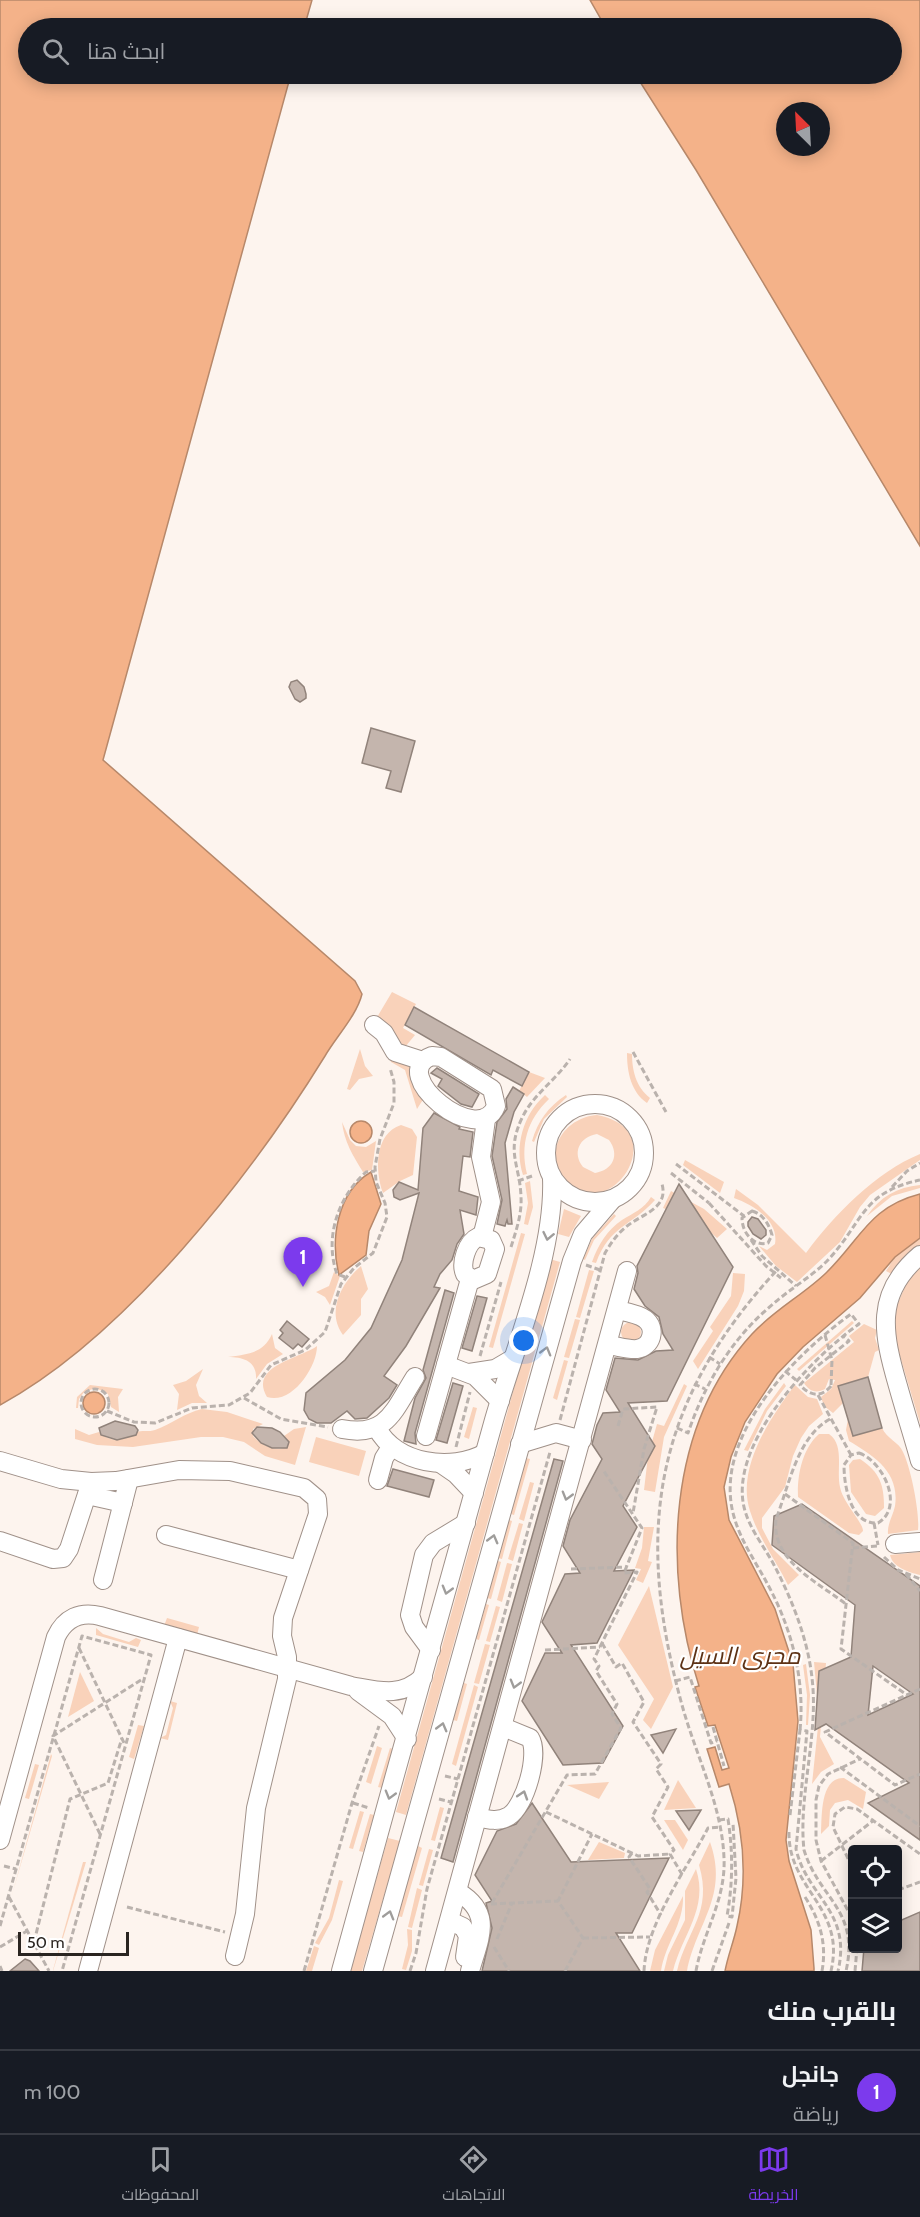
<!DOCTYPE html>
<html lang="ar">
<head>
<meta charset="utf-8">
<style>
  body { margin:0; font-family:Cabin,Cairo,sans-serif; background:#242831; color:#f1f3f6; direction:rtl }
  .controls { position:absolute; right:18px; bottom:18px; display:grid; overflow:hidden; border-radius:6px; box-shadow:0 3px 15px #0003 }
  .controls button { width:54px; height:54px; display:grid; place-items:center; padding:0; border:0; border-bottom:2px solid #363941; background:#171b24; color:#f1f3f6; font:30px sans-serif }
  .compass { position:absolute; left:776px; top:102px; width:54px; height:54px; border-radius:50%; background:#171b24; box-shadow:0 3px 15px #0003; rotate:336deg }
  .scale { position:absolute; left:18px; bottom:15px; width:111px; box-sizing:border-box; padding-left:6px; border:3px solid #2a2521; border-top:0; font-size:16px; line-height:21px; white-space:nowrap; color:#2a2521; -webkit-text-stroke:4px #fff; paint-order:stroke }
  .you { position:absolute; left:524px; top:1341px; width:21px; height:21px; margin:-15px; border:4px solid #fff; border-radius:50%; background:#1a73e8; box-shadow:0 0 0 9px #1a73e833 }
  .badge { display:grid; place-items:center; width:39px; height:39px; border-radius:50%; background:#7c3aed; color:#fff; font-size:20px; font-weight:700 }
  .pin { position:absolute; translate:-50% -50px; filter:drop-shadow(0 2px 3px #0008) }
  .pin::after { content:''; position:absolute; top:32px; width:21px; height:18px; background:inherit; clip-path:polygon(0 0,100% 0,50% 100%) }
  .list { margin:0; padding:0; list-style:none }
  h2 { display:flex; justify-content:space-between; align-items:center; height:78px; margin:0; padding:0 24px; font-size:26px }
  h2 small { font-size:20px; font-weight:400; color:#9ea1a6 }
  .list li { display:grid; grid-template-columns:39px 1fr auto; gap:18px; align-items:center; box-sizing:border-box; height:84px; padding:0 24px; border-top:2px solid #363941 }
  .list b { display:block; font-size:22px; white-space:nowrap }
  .list p { margin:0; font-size:20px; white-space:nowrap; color:#9ea1a6 }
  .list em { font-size:20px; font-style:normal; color:#9ea1a6 }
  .icon { flex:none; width:33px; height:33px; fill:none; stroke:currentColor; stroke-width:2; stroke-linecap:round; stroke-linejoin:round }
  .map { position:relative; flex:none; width:920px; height:1971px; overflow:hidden; direction:ltr }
  .search { position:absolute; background:#171b24; box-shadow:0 3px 15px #0003; left:18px; right:18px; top:18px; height:66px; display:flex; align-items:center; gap:15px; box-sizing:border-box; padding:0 21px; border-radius:33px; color:#9ea1a6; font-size:22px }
  .sheet { height:162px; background:#171b24 }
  nav { display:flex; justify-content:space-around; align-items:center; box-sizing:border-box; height:84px; border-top:2px solid #363941; background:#171b24; font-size:16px; color:#9ea1a6 }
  nav a { display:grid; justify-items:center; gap:3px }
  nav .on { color:#7c3aed }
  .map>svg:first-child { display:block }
  .green { fill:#f9d2ba; fill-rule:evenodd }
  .water { fill:#f4b289; stroke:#b7886a; stroke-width:1.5; fill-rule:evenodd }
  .building { fill:#c4b5ad; stroke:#91837b; stroke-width:1.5; fill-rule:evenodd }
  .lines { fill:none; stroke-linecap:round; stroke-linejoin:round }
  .minor-casing { stroke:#a09189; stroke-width:20 }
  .path { stroke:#bab2ad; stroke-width:3; stroke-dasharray:6 3; stroke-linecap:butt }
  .minor { stroke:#fff; stroke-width:18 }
  .path-bridge { stroke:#bab2ad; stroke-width:3; stroke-dasharray:6 3; stroke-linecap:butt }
  .oneway { stroke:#9f9d9b }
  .labels { text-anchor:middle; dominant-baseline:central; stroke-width:4.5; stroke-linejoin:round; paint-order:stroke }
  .water-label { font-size:24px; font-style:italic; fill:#5d3215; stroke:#fff }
</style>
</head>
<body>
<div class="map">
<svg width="920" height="1971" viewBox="0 0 920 1971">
  <rect width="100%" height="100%" fill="#fdf4ee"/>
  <g class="green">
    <path d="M392 992 416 1004 403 1028 415 1035 405 1047 376 1019Z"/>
    <path d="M360 1049 365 1066 373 1076 359 1079 350 1090 347 1089Z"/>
    <path d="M627 1053 632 1054C632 1070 636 1087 650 1098L647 1103C631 1092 627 1072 627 1053Z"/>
    <path d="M388 1055 411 1065 424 1098 417 1109 405 1070 391 1062Z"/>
    <path d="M529 1072 545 1078 527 1097 519 1091Z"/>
    <path d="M545 1095 549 1099C527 1120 520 1145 527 1174L523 1175C514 1146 523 1115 545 1095Z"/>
    <path d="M566 1095 567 1097 544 1119 534 1142 532 1141C538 1121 548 1107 566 1095Z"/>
    <path d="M597 1115C678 1130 605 1234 563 1176 543 1148 567 1117 597 1115ZM597 1134 609 1140C620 1155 613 1170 595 1173L583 1167C572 1153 579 1137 597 1134Z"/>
    <path d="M342 1122 350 1140 356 1146 366 1147 376 1141 372 1170 363 1172C353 1156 344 1141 342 1122Z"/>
    <path d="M401 1125 412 1129 417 1137 413 1175 400 1181 383 1193C375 1171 374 1134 401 1125Z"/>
    <path d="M920 1154V1160L870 1195 860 1207 840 1242 797 1282 776 1266 759 1246 767 1250 775 1244C779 1220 753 1205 734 1198L736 1189 758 1205 806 1253C834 1215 876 1172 920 1154Z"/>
    <path d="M685 1160 724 1182 720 1193 683 1165Z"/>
    <path d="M530 1181 533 1207 528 1225 524 1224 528 1203 525 1183Z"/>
    <path d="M920 1185V1188L892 1196 867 1216C880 1197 897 1187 920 1185Z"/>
    <path d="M671 1191 704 1209 727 1229 717 1238 698 1221 663 1208Z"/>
    <path d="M651 1197 655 1200C632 1226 610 1225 596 1263L592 1262C598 1245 607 1230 622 1220 633 1213 644 1209 651 1197Z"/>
    <path d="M564 1209 581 1216 569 1237 558 1234Z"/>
    <path d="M614 1214 616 1216 594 1240 585 1260 583 1259 592 1239Z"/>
    <path d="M521 1233 525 1234 493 1348 489 1347Z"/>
    <path d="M920 1238V1423L894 1336 896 1335 895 1310 907 1282 886 1271 895 1257Z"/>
    <path d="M550 1259 560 1262 406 1815 396 1812Z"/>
    <path d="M361 1266 368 1289 361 1299V1315L343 1335C326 1312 341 1283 361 1266Z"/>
    <path d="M589 1270 594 1271 580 1318 576 1317Z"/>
    <path d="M334 1272 340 1276 330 1305 325 1297 316 1292 329 1286Z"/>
    <path d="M733 1273 745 1274 744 1291 738 1306 698 1369 693 1361 713 1331 710 1327 731 1296Z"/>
    <path d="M575 1319 580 1320 569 1358 564 1357Z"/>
    <path d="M852 1321 854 1323 799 1371 797 1369Z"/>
    <circle cx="631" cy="1332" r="10"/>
    <path d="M864 1324 877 1330 875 1338 879 1350 875 1352 868 1377 838 1386 843 1403 833 1413 824 1406 821 1397 831 1389 835 1380 829 1379 825 1389C816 1394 809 1391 804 1383L854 1342 849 1336Z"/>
    <path d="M272 1334 275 1348 283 1354 267 1364 256 1379C257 1361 243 1357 228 1357 247 1354 263 1354 272 1334Z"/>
    <path d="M317 1346C317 1367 292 1405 267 1397 248 1366 301 1358 317 1346Z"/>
    <path d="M564 1360 568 1361 557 1400 553 1398Z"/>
    <path d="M203 1369 196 1385 199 1396 207 1403H192L177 1410 179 1394 173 1385 186 1381Z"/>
    <path d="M784 1383 786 1386 767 1411 748 1451 744 1450 765 1409Z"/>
    <path d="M684 1384 687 1386 664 1437 655 1492 644 1490 648 1456 657 1424 664 1426Z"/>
    <path d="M90 1385 123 1389 118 1397 119 1412 111 1407 108 1394 96 1388 84 1392 79 1399 78 1408H76L77 1397Z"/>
    <path d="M795 1385 808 1397 817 1399 823 1414 809 1426 801 1438 793 1456 785 1487 762 1518V1528L773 1549 799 1575 788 1585C776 1561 758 1537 750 1511 736 1468 770 1418 795 1385Z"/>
    <path d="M473 1407 477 1408 469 1439 464 1437Z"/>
    <path d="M202 1409 227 1412 263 1424 253 1429V1436C262 1446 275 1452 287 1447L289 1442 284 1436 294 1429 306 1427 295 1465 265 1456 244 1442 223 1437H201L133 1447 97 1445 75 1439V1429L89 1435 99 1432C111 1444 126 1440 137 1432 140 1430 150 1432 155 1430 172 1424 184 1413 202 1409Z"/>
    <path d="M848 1419 853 1436 882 1428C887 1439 899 1442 903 1452 911 1468 920 1514 918 1530L888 1534C887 1524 893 1516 895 1506 900 1472 874 1456 849 1441L846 1430Z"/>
    <path d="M819 1434H829C845 1445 836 1470 840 1487 843 1503 863 1522 863 1531L859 1535 849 1533 798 1497C797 1476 802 1449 819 1434Z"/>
    <path d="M316 1437 366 1451 359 1476 309 1462Z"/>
    <path d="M526 1458 530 1459 514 1515 511 1514Z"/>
    <path d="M860 1459C880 1472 884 1485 884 1508L875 1516 866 1514 851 1492 849 1465 853 1460Z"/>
    <path d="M530 1482 534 1483 524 1521 519 1519Z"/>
    <path d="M509 1520 512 1521 502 1559 498 1558Z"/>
    <path d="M519 1523 523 1524 513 1561 508 1559Z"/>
    <path d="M644 1527H654L648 1561 652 1562 643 1583 636 1580 641 1569 635 1568 642 1548Z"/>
    <path d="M920 1552V1575C909 1572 893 1568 890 1555Z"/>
    <path d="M498 1561 501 1562 491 1599 487 1598Z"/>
    <path d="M507 1563 512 1564 502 1602 497 1600Z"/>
    <path d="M649 1586 673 1687 651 1729 643 1720 654 1699 618 1645Z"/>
    <path d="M486 1604 489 1605 479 1640 476 1639Z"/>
    <path d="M496 1606 500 1607 490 1642 486 1641Z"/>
    <path d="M167 1618 199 1627 197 1635 164 1626Z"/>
    <path d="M96 1628 103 1634 129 1642 136 1638 141 1640 138 1647 96 1635Z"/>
    <path d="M485 1644 490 1645 479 1684 474 1683Z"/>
    <path d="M814 1662 826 1663 820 1737 834 1764 821 1772 812 1784 819 1717Z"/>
    <path d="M806 1664 810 1695 808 1725H806L807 1695 803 1665Z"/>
    <path d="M80 1672 94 1701 68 1717Z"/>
    <path d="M464 1683 467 1684 457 1721 453 1720Z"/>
    <path d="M474 1685 478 1687 456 1766 452 1764Z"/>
    <path d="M170 1701 177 1703 168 1740 160 1738 166 1735 173 1708Z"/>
    <path d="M138 1725 144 1726 134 1759 129 1757Z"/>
    <path d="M377 1746 382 1748 371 1784 366 1782Z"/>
    <path d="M390 1748 393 1749 382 1788 378 1787Z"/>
    <path d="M51 1754 52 1756 12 1895Z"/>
    <path d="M35 1764 39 1765 29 1799 25 1798Z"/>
    <path d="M844 1778 866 1792 863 1809 848 1800 835 1803 830 1810 829 1826 821 1834C822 1816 820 1777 844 1778Z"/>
    <path d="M678 1780 696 1808 664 1810Z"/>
    <path d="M609 1782 599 1799 567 1785Z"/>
    <path d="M440 1807 444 1808 435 1841 431 1840Z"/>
    <path d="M360 1811 364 1812 353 1849 349 1848Z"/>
    <path d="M370 1814 374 1815 363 1852 359 1851Z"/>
    <path d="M664 1820H675L688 1840 683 1850Z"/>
    <path d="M388 1838 400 1841 362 1971H350Z"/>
    <path d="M599 1842 625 1853 624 1858 588 1860Z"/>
    <path d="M710 1842C729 1896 697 1922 687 1971H677C687 1930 713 1912 699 1865Z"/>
    <path d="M418 1846 422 1848 402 1917 397 1916Z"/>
    <path d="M429 1849 433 1850 423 1886 419 1885Z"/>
    <path d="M83 1862H86L53 1971V1970Z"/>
    <path d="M696 1869C709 1908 682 1935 673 1971H664L668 1955 685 1920V1891Z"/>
    <path d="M339 1880 343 1881 332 1920 319 1945 315 1943 329 1918Z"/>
    <path d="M417 1888 422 1890 412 1928 408 1927Z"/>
    <path d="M683 1896C684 1924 665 1944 661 1971H650L655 1950Z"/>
    <path d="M407 1929 412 1930V1951L406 1970 402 1969 408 1945Z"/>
    <path d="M314 1946 319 1948 312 1971H306Z"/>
  </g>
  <g class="water">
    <path d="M0 0H312L304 28H28V74H291L103 760 355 981 362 994C357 1015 336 1037 325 1056 251 1176 125 1337 0 1405Z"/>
    <path d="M590 0H920V546L696 170 635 74H892V28H606ZM785 111H821V147H785Z"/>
    <circle cx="361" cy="1132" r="11"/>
    <path d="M371 1172 381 1204 369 1231 366 1255 339 1275C330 1239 337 1192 371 1172Z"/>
    <path d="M920 1194V1238L895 1257 860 1298 803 1347 777 1374 745 1422 731 1457 724 1487 729 1520 775 1609 793 1664 798 1721 786 1840 789 1861 811 1930 814 1968V1971H725C728 1955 734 1941 737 1926 748 1878 744 1831 729 1784L719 1787 707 1749 715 1747 722 1770 729 1768 715 1725 708 1726 695 1687 699 1686C662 1571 667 1427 752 1334 774 1310 803 1295 826 1273 861 1239 869 1207 920 1194Z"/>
    <circle cx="94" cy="1403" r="11"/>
  </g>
  <g class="building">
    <path d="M297 680 304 687 306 694V698L300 702 295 699 289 687 291 682Z"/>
    <path d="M371 728 415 741 401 792 386 788 391 771 362 763Z"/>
    <path d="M414 1007 529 1072 522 1086 493 1070 491 1075 405 1025Z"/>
    <path d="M437 1068 479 1094 472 1107 461 1104 438 1086 442 1079 431 1073Z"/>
    <path d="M513 1087 524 1094 514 1112 505 1143 512 1224H508L507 1220 505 1226 497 1224 502 1200 492 1156 497 1122 507 1109 506 1099Z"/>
    <path d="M434 1113 460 1127 459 1129 473 1132 470 1157 463 1156 459 1191 478 1197 476 1215 460 1210 464 1234 457 1244 452 1260 440 1274 434 1287 440 1288 406 1346 384 1376 397 1385 389 1398 367 1418 355 1419 347 1411 331 1423H317L309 1419 304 1410 306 1393 345 1360 371 1328 402 1260 419 1193 400 1200 394 1197 393 1190 399 1182 418 1190 423 1128Z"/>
    <path d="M679 1184 733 1267 667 1401 628 1403 655 1446 623 1506 637 1527 614 1571 634 1570 597 1643 571 1645 623 1726 603 1763 563 1765 522 1701 545 1653H562L542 1622 565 1574 580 1573 563 1546 570 1520 602 1459 592 1444 597 1425 603 1413 620 1412 606 1390 615 1358 638 1360 656 1351 673 1350 663 1334 659 1317 645 1306 634 1289 638 1273 637 1266Z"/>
    <path d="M752 1217 758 1219 766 1230V1235L761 1239 753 1234 748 1226V1222Z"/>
    <path d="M445 1290 454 1293 415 1433 416 1444 404 1441 415 1398 426 1378 423 1370Z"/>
    <path d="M477 1296 487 1298 472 1351 462 1348Z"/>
    <path d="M287 1321 309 1339 302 1347 298 1344 293 1349 279 1338 283 1333 280 1330Z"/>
    <path d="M868 1377 882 1428 853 1436 838 1386Z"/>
    <path d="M453 1383 463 1386 447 1443 436 1440Z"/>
    <path d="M115 1421 135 1426 138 1430 136 1435 117 1440 101 1435 99 1428Z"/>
    <path d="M257 1427 272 1428 280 1432 289 1442 287 1448H272L261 1443 252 1433Z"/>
    <path d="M554 1459 563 1461 453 1862 441 1858Z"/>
    <path d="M393 1469 434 1480 429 1497 387 1486Z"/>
    <path d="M802 1504 920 1586V1840L868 1803 909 1783 826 1724 815 1730 819 1671 851 1657 855 1605 772 1545 774 1516ZM873 1666 913 1694 868 1715Z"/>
    <path d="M676 1729 663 1753 651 1735Z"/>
    <path d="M532 1803 571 1862 669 1858 632 1933H616L640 1971H482L492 1928 486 1903 492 1901 475 1875 497 1831 516 1824Z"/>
    <path d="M701 1810 689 1830 676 1811Z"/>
    <path d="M920 1912V1971H862L864 1948H897V1922Z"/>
    <path d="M25 1959 30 1961 39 1971H10Z"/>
  </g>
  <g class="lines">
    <g class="minor-casing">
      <g id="minor">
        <path d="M374 1025 384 1033 395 1052 423 1061"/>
        <path d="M432 1056 441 1057 492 1089 496 1106C479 1150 385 1073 432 1056Z"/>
        <circle cx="595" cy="1153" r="49"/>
        <path d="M478 1237 491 1240 495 1249 487 1274 473 1280 465 1274C460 1263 467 1242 478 1237Z"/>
        <path d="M482 1237 491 1202 481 1157 486 1119"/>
        <path d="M920 1255C874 1294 883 1334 898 1386 905 1411 913 1436 920 1461"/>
        <path d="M608 1345C617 1346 628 1350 637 1349 652 1347 657 1328 645 1319 638 1314 626 1312 617 1310"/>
        <path d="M446 1365 475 1376 500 1401"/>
        <path d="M469 1373 495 1369 512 1359"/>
        <path d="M377 1428C395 1464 452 1472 485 1453"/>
        <path d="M342 1429C387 1438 394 1410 415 1377"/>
        <path d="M426 1436 470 1279"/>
        <path d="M520 1444 556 1433 582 1440"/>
        <path d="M0 1461 61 1479 91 1482 116 1481 179 1470 230 1471 304 1488 317 1499 318 1514 283 1618 282 1636 287 1657V1679L256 1808 245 1914 235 1956"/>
        <path d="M440 1463 456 1474 474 1493"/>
        <path d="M378 1480 384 1458 391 1447"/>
        <path d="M87 1495 123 1503"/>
        <path d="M166 1535 299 1570"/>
        <path d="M0 1541 53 1559 63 1558 69 1549 91 1482"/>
        <path d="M895 1544 920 1542"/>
        <path d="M103 1580 129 1479"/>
        <path d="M431 1650 414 1627 410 1615 424 1555 433 1543 466 1523"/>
        <path d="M358 1691 392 1716 407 1739"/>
        <path d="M477 1817C489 1820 499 1822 509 1816 525 1806 540 1754 530 1738L503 1727"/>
        <path d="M0 1840 56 1637C65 1618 80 1611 100 1616L351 1686C379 1691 401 1698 423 1677"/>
        <path d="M458 1892C494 1913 479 1939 470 1971"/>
        <path d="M450 1921 463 1927 468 1936 465 1957"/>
        <path d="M88 1971 178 1638"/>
        <path d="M341 1971C391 1787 443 1603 494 1420 515 1346 555 1253 552 1178"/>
        <path d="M373 1971 572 1261 583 1234 612 1200"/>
        <path d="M435 1971 627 1271"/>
      </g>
    </g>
    <g class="path">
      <path d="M633 1052 666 1112"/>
      <path d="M676 1164 744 1216"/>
      <path d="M671 1173 709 1203"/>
      <path d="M518 1181 532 1176"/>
      <path d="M892 1187 907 1171 920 1163"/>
      <path d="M752 1211C763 1214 769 1224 772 1235L768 1243C753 1247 742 1232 742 1218Z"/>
      <path d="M751 1240 762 1256 796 1286"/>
      <path d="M511 1247C516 1231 522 1214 521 1197 520 1164 505 1152 523 1116 534 1094 556 1080 570 1059"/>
      <path d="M586 1265 600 1270"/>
      <path d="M345 1277 337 1274C324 1238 338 1197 366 1172L375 1171"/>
      <path d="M480 1356 501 1282"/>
      <path d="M709 1357 720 1364"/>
      <path d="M785 1371 796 1380"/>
      <path d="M694 1384 705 1389"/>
      <path d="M831 1386C821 1398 810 1396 800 1385L815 1368 849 1341 843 1336"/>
      <circle cx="95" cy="1403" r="14"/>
      <path d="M818 1395 851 1455"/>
      <path d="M244 1398 281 1419 328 1427"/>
      <path d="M107 1411 134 1422 155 1423 192 1408 229 1405 250 1393 271 1365 305 1350 325 1332 341 1284 354 1268 373 1253 387 1217 385 1203 376 1182 375 1167 380 1139 394 1103V1082L390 1068"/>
      <path d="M830 1419C797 1437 789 1486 776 1519 771 1561 818 1582 847 1605"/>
      <path d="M560 1420 605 1253C611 1243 617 1234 626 1227 641 1214 669 1209 662 1184"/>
      <path d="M618 1426 623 1409 657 1407 644 1449 633 1513"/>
      <path d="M677 1428 688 1433C705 1383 732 1338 773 1304 790 1289 811 1277 827 1261 864 1222 860 1193 920 1180"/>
      <path d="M456 1447 470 1392"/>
      <path d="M859 1453C883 1461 905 1507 878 1523 850 1525 844 1485 844 1465L851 1455Z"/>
      <path d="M785 1494 853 1543 841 1649 907 1695"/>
      <path d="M874 1523 878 1545"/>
      <path d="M853 1548 878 1546"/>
      <path d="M884 1557 898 1570 920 1579"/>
      <path d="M571 1569 626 1567"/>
      <path d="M906 1574 920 1591"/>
      <path d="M602 1643 616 1667 622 1663 644 1702 633 1722 661 1764 656 1769 668 1787 652 1817 674 1850 670 1854 683 1876"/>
      <path d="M79 1648 125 1745"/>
      <path d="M545 1650 600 1647"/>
      <path d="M675 1681 690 1677 711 1743 717 1741"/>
      <path d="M920 1689 825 1732 895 1785 920 1774"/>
      <path d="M713 1727 724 1766"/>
      <path d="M800 1730C805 1680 792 1629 768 1585 757 1564 742 1543 735 1520 709 1440 793 1356 851 1314L859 1324C811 1358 723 1449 746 1514 752 1532 765 1548 774 1565 792 1599 808 1640 812 1678 819 1735 798 1795 804 1850 819 1899 860 1910 846 1971"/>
      <path d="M840 1767 920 1826"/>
      <path d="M445 1776 458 1779"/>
      <path d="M439 1799 451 1802"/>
      <path d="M353 1803 369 1808"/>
      <path d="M546 1812 638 1856 670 1854"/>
      <path d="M790 1815 800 1730 807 1731 796 1849C807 1897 852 1911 838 1971"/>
      <path d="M719 1820 728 1819C733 1852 733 1883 727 1916L732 1917 736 1878 733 1823"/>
      <path d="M789 1832C788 1890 846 1907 831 1971"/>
      <path d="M100 1834 53 1736 144 1678"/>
      <path d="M632 1853 629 1857 650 1889 647 1892 661 1915"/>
      <path d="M821 1861 874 1820"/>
      <path d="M4 1866 16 1869"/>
      <path d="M852 1867 833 1827 835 1814 845 1807 857 1809 920 1854"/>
      <path d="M898 1890 920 1882"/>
      <path d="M9 1897 49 1971"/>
      <path d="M805 1897C820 1920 827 1944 822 1971"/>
      <path d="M492 1903 567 1775 595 1774 621 1728 612 1714 617 1704 596 1671 599 1666 594 1659 637 1572 624 1573 642 1528 603 1470"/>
      <path d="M491 1904 558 1901"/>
      <path d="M127 1907 225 1932"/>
      <path d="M852 1918 821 1861 816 1840V1800L819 1786 828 1774 860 1759"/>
      <path d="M0 1926 82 1636 151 1655 62 1971"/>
      <path d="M583 1938 650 1937"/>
      <path d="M497 1939 512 1903"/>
      <path d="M34 1942 70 1799 108 1783 122 1738"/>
      <path d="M0 1947 27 1931"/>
      <path d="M494 1947 509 1971"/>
      <path d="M0 1966 2 1971"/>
      <path d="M304 1971 352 1803 379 1726"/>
      <path d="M410 1971 416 1953 427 1889 550 1452"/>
      <path d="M565 1971 583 1938 558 1901 592 1834"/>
      <path d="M644 1971C646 1924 686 1870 708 1828L721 1827"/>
      <path d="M696 1971C703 1932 726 1900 724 1858 722 1805 696 1756 682 1705 634 1532 653 1404 777 1270"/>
      <path d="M712 1971 729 1923"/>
      <path d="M855 1971 857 1948"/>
    </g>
    <use href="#minor" class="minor"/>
    <g class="path-bridge">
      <path d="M709 1203 766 1266 781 1278"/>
      <path d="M825 1335 832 1360 831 1386"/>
    </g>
  </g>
  <defs><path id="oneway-chevron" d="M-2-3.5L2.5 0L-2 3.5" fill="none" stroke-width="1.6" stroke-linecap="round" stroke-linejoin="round" transform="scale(1.5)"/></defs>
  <g class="oneway">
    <use href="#oneway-chevron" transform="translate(548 1236) rotate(102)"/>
    <use href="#oneway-chevron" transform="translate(546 1351) rotate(-74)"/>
    <use href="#oneway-chevron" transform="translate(567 1496) rotate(106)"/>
    <use href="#oneway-chevron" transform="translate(493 1539) rotate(-75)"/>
    <use href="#oneway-chevron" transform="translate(447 1590) rotate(106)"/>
    <use href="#oneway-chevron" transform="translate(515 1684) rotate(106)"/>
    <use href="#oneway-chevron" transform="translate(442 1727) rotate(-75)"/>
    <use href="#oneway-chevron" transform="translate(390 1795) rotate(106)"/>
    <use href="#oneway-chevron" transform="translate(523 1795) rotate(-72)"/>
    <use href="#oneway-chevron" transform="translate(389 1915) rotate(-74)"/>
  </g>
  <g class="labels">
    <g class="water-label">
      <text x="740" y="1655">مجرى السيل</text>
    </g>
  </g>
</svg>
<div class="controls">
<button><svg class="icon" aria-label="locate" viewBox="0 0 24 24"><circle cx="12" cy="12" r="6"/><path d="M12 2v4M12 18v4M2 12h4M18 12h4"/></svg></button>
<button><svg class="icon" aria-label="layers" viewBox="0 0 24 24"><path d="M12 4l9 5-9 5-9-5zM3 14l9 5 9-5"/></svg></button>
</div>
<svg class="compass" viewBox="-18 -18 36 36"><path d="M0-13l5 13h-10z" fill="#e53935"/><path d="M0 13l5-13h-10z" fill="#9ea1a6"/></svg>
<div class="scale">50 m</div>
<div class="you"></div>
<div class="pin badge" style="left:303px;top:1287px">1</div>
<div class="search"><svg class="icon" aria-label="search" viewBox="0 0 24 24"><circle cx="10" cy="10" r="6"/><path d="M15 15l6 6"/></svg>ابحث هنا</div>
</div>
<section class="sheet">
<h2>بالقرب منك<small></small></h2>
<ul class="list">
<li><span class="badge">1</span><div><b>جانجل</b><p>رياضة</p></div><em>100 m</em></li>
</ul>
</section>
<nav>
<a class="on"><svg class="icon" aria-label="map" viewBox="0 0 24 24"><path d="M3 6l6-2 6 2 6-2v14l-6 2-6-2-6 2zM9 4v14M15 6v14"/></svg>الخريطة</a>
<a><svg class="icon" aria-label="directions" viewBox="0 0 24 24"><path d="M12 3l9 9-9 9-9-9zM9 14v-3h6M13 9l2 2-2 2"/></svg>الاتجاهات</a>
<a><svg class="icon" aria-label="saved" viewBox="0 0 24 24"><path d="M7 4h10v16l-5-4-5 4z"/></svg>المحفوظات</a>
</nav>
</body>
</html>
